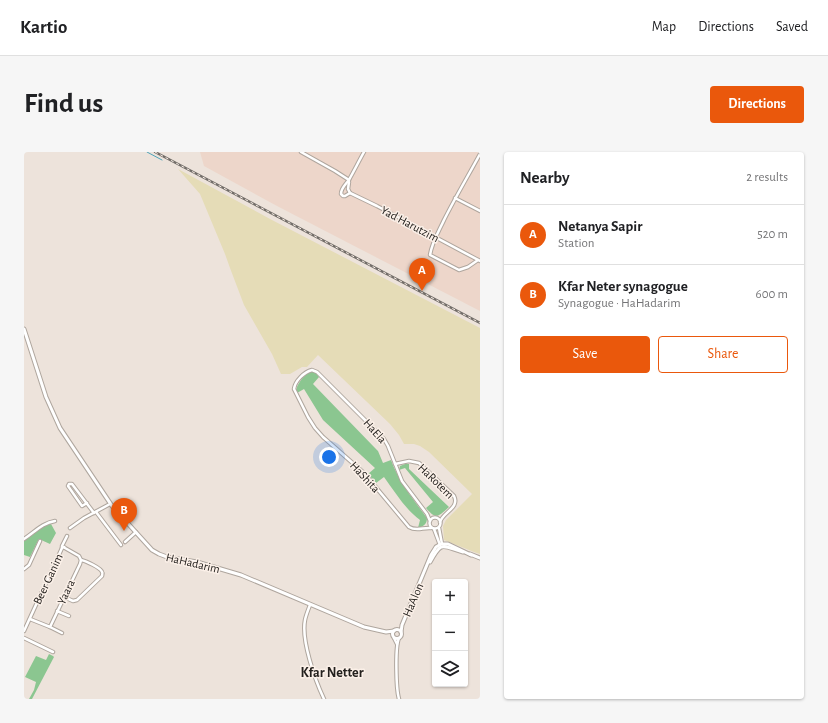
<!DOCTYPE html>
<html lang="en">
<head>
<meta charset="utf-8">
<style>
  body { margin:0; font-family:"Alegreya Sans",sans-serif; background:#f6f6f6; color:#202124 }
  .controls { position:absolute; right:12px; bottom:12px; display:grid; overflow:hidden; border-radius:4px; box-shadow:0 1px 3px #0004 }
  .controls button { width:36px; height:36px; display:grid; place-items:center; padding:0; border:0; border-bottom:1px solid #e0e0e0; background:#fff; color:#202124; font:20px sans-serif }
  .you { position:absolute; left:305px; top:305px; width:14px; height:14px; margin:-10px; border:3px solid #fff; border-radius:50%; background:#1a73e8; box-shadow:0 0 0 6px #1a73e833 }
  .badge { display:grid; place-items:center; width:26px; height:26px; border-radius:50%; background:#ea580c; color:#fff; font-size:13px; font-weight:700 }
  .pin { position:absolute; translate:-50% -33px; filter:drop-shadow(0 1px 2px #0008) }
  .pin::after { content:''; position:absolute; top:21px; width:14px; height:12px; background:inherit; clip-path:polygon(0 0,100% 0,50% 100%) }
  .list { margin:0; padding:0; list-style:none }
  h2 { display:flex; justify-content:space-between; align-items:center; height:52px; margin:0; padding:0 16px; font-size:17px }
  h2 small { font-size:13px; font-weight:400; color:#757577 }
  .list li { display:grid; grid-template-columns:26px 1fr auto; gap:12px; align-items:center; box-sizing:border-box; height:60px; padding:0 16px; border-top:1px solid #e0e0e0 }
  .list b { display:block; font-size:15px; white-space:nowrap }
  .list p { margin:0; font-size:13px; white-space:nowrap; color:#757577 }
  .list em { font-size:13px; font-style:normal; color:#757577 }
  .actions { display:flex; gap:8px; padding:12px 16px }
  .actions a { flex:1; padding:9px 0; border:1px solid #ea580c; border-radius:4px; text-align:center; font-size:14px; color:#ea580c }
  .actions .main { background:#ea580c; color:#fff }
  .icon { flex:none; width:22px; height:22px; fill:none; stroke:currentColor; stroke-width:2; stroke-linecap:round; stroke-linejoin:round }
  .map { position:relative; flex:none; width:456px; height:547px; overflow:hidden; border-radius:4px }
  header { display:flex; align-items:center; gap:24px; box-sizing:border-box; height:56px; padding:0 20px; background:#fff; border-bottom:1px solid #e0e0e0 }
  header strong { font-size:19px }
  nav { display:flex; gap:22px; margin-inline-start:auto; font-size:14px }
  .intro { display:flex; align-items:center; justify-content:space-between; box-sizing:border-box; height:96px; padding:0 24px }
  h1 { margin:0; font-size:28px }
  .button { padding:10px 18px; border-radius:4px; background:#ea580c; color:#fff; font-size:14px; font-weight:700 }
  main { display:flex; gap:24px; padding:0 24px }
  aside { flex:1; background:#fff; border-radius:4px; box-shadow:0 1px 3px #0004 }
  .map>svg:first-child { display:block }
  .industrial { fill:#edd6ca }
  .green { fill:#8bc690 }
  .sand { fill:#e5dcb7 }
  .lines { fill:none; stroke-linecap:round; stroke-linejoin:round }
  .stream { stroke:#4da2b7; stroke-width:1 }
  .minor-casing { stroke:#afa69e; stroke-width:4.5 }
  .major-casing { stroke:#afa69e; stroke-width:5 }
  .minor { stroke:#fff; stroke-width:2.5 }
  .major { stroke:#fff; stroke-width:3 }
  .rail-casing { stroke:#736e69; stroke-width:2.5 }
  .rail { stroke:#fbf0e8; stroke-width:1; stroke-dasharray:3; stroke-linecap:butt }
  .labels { text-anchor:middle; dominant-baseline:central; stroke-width:3; stroke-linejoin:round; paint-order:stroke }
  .street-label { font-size:12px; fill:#24211e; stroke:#fbf0e8 }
  .quarter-label { font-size:14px; font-weight:bold; fill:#24211e; stroke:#fbf0e8 }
</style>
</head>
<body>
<header>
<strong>Kartio</strong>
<nav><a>Map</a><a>Directions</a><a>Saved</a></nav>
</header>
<div class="intro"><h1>Find us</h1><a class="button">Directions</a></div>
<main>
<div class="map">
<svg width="456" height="547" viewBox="0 0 456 547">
  <rect width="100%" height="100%" fill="#ede3db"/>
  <path class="industrial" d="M176 0H456V159L253 54 180 14Z"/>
  <g class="green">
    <path d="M288 219 291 220 295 225 289 232 351 296 354 299 359 311 367 308C375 330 389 347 403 366 403 372 400 374 394 376L396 368C381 357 371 340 360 325L352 331 344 322 351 316 299 268 280 237 273 241 272 238C274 231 280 222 288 219Z"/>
    <path d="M381 312H385V317L425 355C414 365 412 368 402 356L409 350 381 316 375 318 376 314Z"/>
    <path d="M27 372 32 381 26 392 15 387 6 405 0 403V389L20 374Z"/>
    <path d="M25 502 29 504 30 505 8 547H5L10 538 12 530 1 525 12 504 22 508Z"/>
  </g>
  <path class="sand" d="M154 17 248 68 456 176V402L450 400 420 388 419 374 422 368 448 342 405 300 396 294 390 292H380L375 283 366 272 294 203 283 215H278L266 222H257L248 202 220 153 206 116 201 102 176 42Z"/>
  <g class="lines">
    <path class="stream" d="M123 0 138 8"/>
    <g class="minor-casing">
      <g id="minor">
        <path d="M277 0 311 19 325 28"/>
        <path d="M325 30 324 37 326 41"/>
        <path d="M326 41 353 54 456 109"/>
        <path d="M326 41 321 44H319L317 42C317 35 323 32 326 26 331 17 335 9 340 0"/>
        <path d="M431 46 456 59"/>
        <path d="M454 108 444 115 435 118 406 103C408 90 415 79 420 68 431 46 444 24 456 2"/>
        <path d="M371 312 385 309 395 311 430 344C436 356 419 360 416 370"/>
        <path d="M63 351 58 354 44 334 45 332H48L70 361"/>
        <path d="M72 360 97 393"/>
        <circle cx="411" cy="371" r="5.5"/>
        <path d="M406 369 403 362 378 329 364 294 360 287 293 220 288 218C280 220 271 229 270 237L284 265 291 276 299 285 340 321 385 375C393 380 399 375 407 376"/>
        <path d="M46 376 60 366 86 352"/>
        <path d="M415 376 418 392"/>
        <path d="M410 377 416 393"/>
        <path d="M0 387C11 380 18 371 31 369"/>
        <path d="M101 390 112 380"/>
        <path d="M0 417 5 413 16 389"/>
        <path d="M40 445 49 449 53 448 78 424C78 423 79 421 78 420 77 416 62 409 57 408"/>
        <path d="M286 453C284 458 282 463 281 468 277 488 291 528 300 547"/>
        <path d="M33 459 45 464"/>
        <path d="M6 467 26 475 56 412 57 408 55 404 41 396 40 395 38 396"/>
        <path d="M26 475 38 481"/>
        <path d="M0 479 38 396V394L43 384"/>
        <path d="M0 486 29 500"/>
        <path d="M370 486 373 492"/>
        <path d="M375 547C372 537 371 495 375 486"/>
      </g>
    </g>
    <g class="major-casing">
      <g id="major">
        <path d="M0 177 22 245 36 276 88 354 128 398 135 402 143 405 173 410 217 423 340 475 362 480 370 479"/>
        <path d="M446 402 456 406"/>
        <path d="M406 410C418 388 418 394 439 400"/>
        <circle cx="373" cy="482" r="4.5"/>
        <path d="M377 480 378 473 407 403 412 395 417 392H424L447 403"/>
      </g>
    </g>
    <use href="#minor" class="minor"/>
    <use href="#major" class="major"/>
    <g class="rail-casing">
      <path id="rail" d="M131 0 456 171"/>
    </g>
    <use href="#rail" class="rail"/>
  </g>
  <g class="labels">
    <g class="street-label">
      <text transform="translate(386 72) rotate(28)">Yad Harutzim</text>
      <text transform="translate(351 279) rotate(48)">HaEla</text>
      <text transform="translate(341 325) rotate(47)">HaShita</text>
      <text transform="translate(412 329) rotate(44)">HaRotem</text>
      <text transform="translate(169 411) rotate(13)">HaHadarim</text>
      <text transform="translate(24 427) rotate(-65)">Beer Ganim</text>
      <text transform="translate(42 440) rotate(-65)">Yaara</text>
      <text transform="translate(389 448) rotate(-67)">HaAlon</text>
    </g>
    <g class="quarter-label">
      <text x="308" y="521">Kfar Netter</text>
    </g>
  </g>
</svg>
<div class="controls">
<button>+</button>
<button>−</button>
<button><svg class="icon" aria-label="layers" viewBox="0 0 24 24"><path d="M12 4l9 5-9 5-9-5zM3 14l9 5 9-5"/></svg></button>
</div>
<div class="you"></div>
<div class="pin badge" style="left:398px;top:139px">A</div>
<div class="pin badge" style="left:100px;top:379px">B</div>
</div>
<aside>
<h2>Nearby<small>2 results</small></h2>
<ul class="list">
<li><span class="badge">A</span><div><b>Netanya Sapir</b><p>Station</p></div><em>520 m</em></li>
<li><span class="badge">B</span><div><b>Kfar Neter synagogue</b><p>Synagogue · HaHadarim</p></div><em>600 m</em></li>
</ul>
<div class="actions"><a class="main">Save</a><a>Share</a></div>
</aside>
</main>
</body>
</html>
